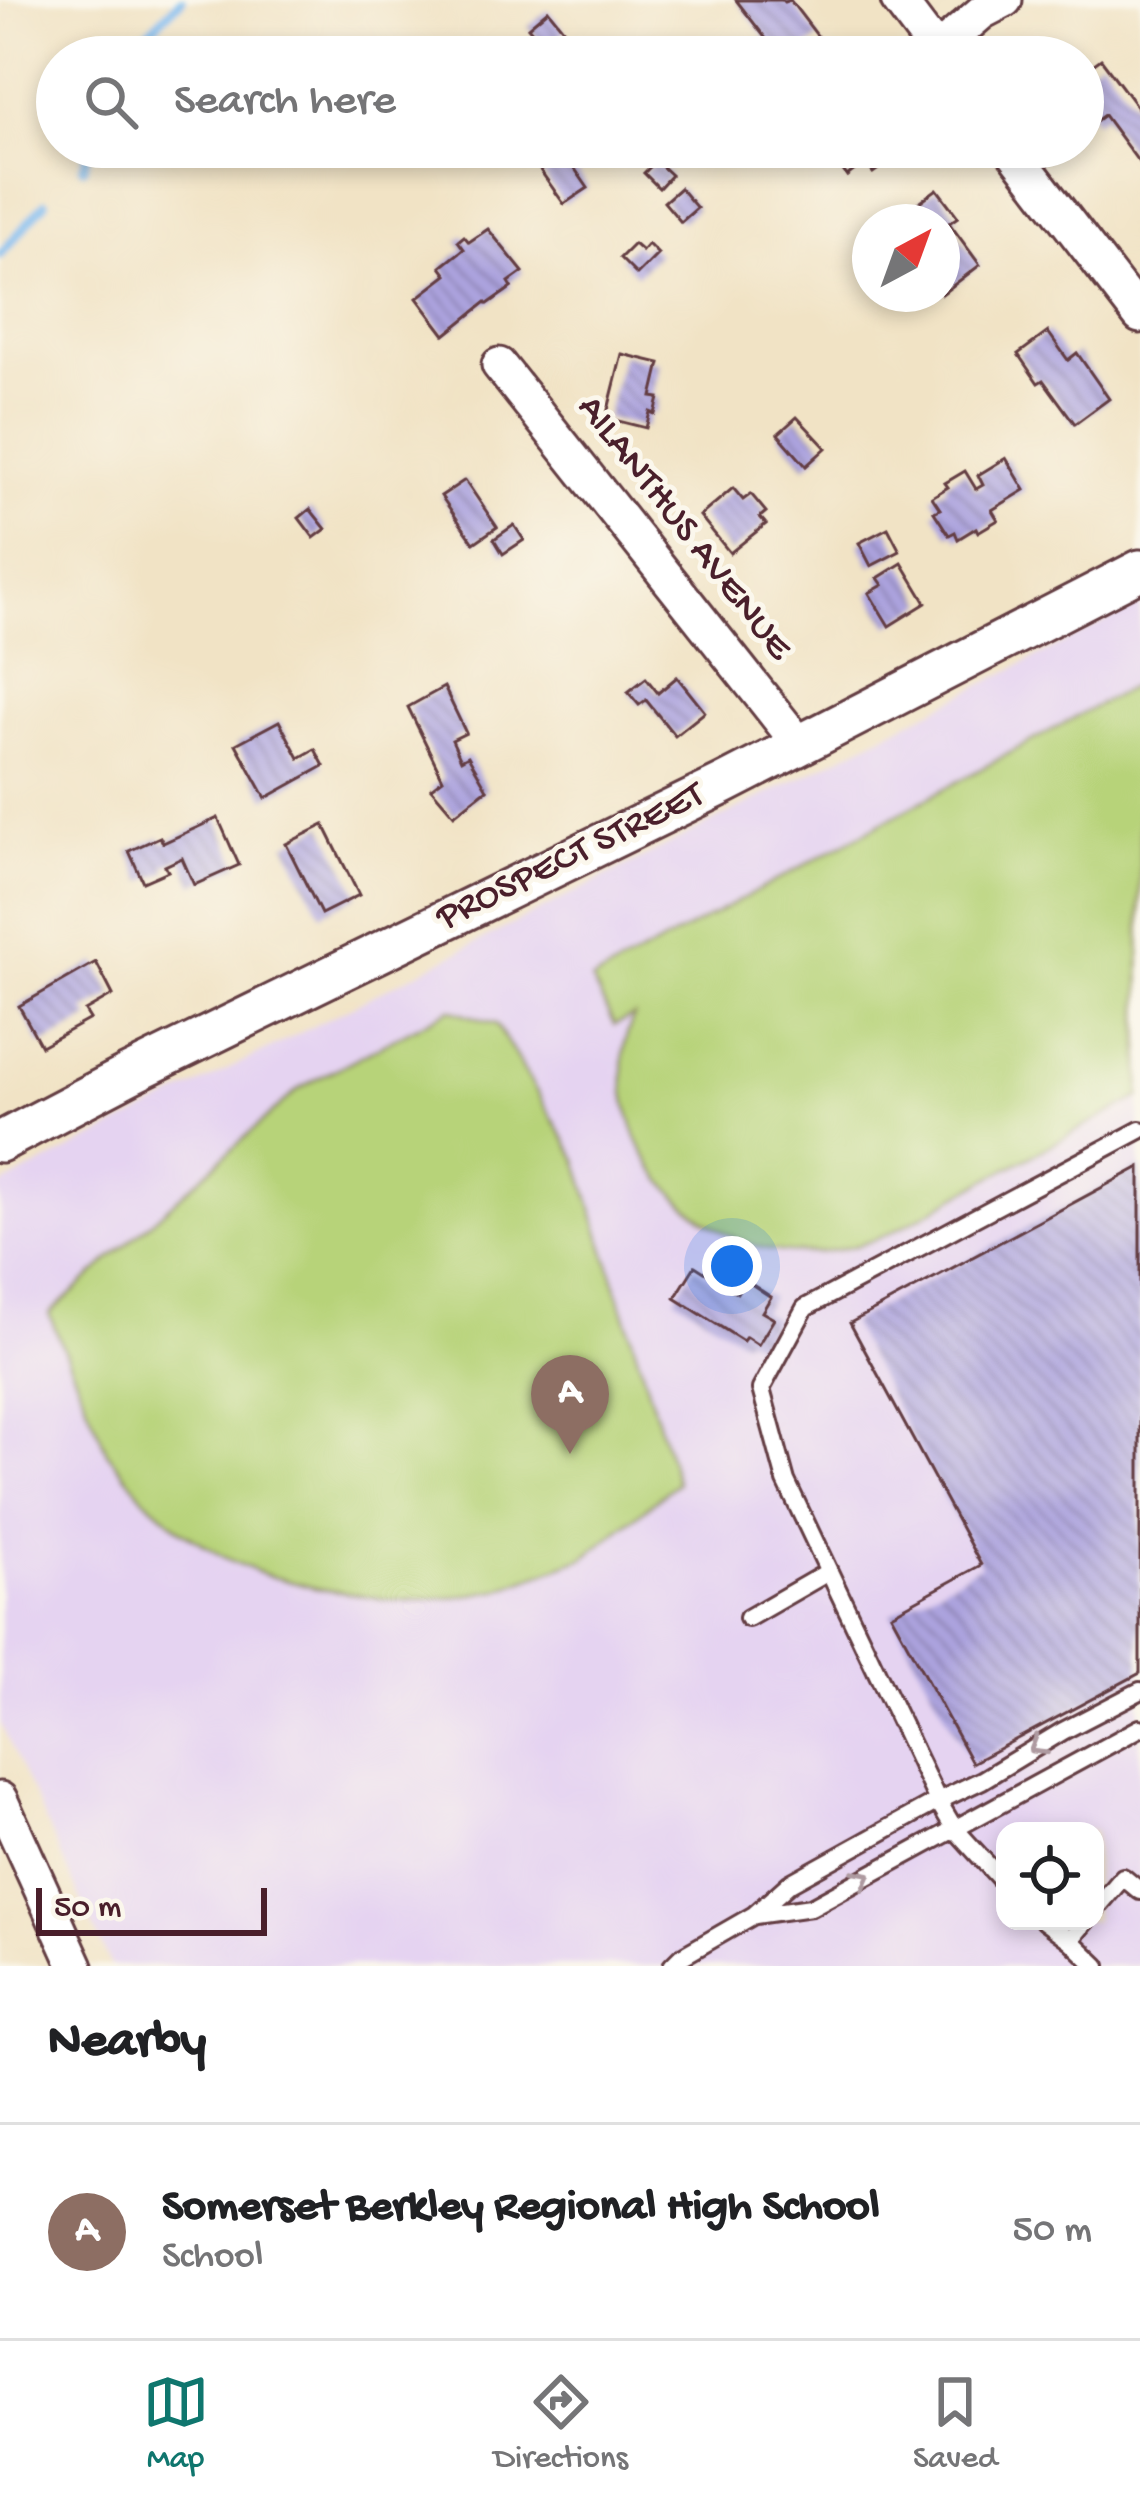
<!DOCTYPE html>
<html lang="en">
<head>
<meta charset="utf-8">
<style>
  body { margin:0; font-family:"Gochi Hand",sans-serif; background:#f6f6f6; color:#202124 }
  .controls { position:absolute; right:36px; bottom:36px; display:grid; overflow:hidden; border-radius:24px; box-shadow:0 6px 18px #0003 }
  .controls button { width:108px; height:108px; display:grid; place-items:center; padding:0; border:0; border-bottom:3px solid #e0e0e0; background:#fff; color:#202124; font:60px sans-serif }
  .compass { position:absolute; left:852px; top:204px; width:108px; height:108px; border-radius:50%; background:#fff; box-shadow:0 6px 18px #0003; rotate:41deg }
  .scale { position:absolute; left:36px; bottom:30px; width:231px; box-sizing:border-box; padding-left:12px; border:6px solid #4a1f2b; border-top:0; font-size:33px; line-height:42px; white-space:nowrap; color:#4a1f2b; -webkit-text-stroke:9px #fbf7ec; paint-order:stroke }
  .you { position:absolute; left:732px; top:1266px; width:42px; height:42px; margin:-30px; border:9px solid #fff; border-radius:50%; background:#1a73e8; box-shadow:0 0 0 18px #1a73e833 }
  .badge { display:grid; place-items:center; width:78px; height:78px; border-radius:50%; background:#0f766e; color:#fff; font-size:39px; font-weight:700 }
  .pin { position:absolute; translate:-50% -99px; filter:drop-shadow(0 3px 6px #0008) }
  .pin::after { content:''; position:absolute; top:63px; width:42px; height:36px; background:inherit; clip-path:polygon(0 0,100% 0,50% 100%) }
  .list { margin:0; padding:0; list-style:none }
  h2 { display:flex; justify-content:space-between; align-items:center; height:156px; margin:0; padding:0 48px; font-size:51px }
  h2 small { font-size:39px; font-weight:400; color:#757577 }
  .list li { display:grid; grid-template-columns:78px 1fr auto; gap:36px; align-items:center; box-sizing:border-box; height:216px; padding:0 48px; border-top:3px solid #e0e0e0 }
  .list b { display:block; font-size:45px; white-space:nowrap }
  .list p { margin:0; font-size:39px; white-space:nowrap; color:#757577 }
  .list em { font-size:39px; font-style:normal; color:#757577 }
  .icon { flex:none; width:66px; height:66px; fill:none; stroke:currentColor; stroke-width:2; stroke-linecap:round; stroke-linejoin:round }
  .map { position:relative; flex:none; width:1140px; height:1966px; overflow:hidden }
  .search { position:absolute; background:#fff; box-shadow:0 6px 18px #0003; left:36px; right:36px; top:36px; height:132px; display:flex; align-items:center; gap:30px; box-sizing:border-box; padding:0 42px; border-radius:66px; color:#757577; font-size:45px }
  .sheet { height:372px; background:#fff }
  nav { display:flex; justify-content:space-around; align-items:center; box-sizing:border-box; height:168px; border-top:3px solid #e0e0e0; background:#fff; font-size:33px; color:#757577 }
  nav a { display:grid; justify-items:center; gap:6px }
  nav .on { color:#0f766e }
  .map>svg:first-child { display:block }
  .built { fill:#e5d3f1; fill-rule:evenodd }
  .garden { fill:#b7d379; stroke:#807952; stroke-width:3 }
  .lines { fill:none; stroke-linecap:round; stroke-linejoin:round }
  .stream { stroke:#7cb9ef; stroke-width:9 }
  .building { fill:url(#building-back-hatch) }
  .service-casing { stroke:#633c42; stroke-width:22 }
  .minor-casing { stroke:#633c42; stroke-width:39 }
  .tertiary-casing { stroke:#633c42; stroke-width:45 }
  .service { stroke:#fff; stroke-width:16 }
  .minor { stroke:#fff; stroke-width:33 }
  .tertiary { stroke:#fff; stroke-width:39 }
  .oneway { stroke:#ae9aa0 }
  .labels { text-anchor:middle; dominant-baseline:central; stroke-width:10; stroke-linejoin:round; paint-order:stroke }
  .street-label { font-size:39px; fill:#4a1f2b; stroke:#fbf7ec }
</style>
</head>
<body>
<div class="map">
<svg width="1140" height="1966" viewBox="0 0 1140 1966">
  <defs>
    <pattern id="building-back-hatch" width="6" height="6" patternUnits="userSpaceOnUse" patternTransform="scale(3)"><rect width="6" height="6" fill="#aca3de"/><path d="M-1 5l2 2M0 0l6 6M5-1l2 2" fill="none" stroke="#8e84b4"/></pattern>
  </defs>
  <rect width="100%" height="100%" fill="#fbf7ec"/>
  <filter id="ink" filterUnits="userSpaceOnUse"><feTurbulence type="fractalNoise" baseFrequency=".00833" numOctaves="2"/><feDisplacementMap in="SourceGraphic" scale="24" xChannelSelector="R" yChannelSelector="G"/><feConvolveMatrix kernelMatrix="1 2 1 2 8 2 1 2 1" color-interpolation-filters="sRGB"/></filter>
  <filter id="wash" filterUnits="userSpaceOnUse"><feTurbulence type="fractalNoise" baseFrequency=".004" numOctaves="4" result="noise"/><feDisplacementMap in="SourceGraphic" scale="48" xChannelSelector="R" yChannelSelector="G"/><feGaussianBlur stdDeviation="2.7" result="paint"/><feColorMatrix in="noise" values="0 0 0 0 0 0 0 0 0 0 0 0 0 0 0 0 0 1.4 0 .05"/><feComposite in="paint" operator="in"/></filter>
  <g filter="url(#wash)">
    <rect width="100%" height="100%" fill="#f1e3c5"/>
    <path class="built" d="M1140 604V1966H111L0 1722V1186ZM1005 1831H1095V1921H1005Z"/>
    <g class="garden">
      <path d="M1140 682V1097C1084 1127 1027 1158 971 1188 940 1205 907 1227 874 1240 790 1270 719 1247 662 1180 632 1144 618 1089 625 1042 626 1034 631 1024 634 1016L614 1025 592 981Z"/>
      <path d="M450 1009 496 1024 577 1159 677 1483 584 1558 497 1590 450 1598 393 1600 315 1588 262 1574 225 1558 182 1531 145 1499 107 1452 49 1314 300 1088Z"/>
    </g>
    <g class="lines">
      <g class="stream">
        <path d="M123 57 181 0"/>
        <path d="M83 168 90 147"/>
        <path d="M0 255 45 203"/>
      </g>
    </g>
    <g id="blocks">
      <g class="building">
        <path d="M736 0H782L784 2 790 0 819 38 794 57H758L753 51 767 40Z"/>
        <path d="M548 10 565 31 546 48 528 27Z"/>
        <path d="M1101 59 1140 111V164L1104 115 1096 121 1083 103V72Z"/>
        <path d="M835 147H899L902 152 873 173 865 162 847 176 829 151Z"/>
        <path d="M564 153 588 188 564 204 540 170Z"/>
        <path d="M656 161 671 175 659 188 644 173Z"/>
        <path d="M680 188 697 208 681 222 664 202Z"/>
        <path d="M937 189 958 217 949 223 980 265 942 294V222H892Z"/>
        <path d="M488 229 523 272 509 282 512 287 488 304 486 302 445 335 417 298 447 275 441 267 464 249 458 241 464 236 469 242Z"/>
        <path d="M634 244 642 251 648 244 658 254 637 275 620 258Z"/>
        <path d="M1048 332 1068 360 1077 353 1109 399 1075 424 1043 380 1038 383 1018 354Z"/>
        <path d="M622 354 660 363 652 397 659 398 655 414 650 412 646 428 606 418Z"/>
        <path d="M797 417 826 448 806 466 778 434Z"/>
        <path d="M1006 458 1025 490 992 510 998 520 978 532 976 528 958 539 955 532 949 535 934 512 940 509 932 497 948 487 945 483 965 471 976 489 983 485 978 475Z"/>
        <path d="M465 480 497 527 474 543 441 496Z"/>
        <path d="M733 488 743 500 751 494 766 512 760 517 766 524 730 553 700 516Z"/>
        <path d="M310 509 326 529 314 538 299 518Z"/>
        <path d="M514 525 524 540 503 554 494 539Z"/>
        <path d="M888 528 900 551 871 566 859 543Z"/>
        <path d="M902 563 926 603 889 626 869 593 883 585 878 578Z"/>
        <path d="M677 677 705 712 675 736 646 700 639 705 628 692 646 678 658 693Z"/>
        <path d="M444 687 466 733 452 740 461 760 468 756 487 789 454 815 431 788 443 779 408 707Z"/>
        <path d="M279 721 299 758 315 749 324 766 266 798 236 744Z"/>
        <path d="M218 818 239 865 194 885 182 858 165 866 168 871 143 882 129 851 160 837 163 843Z"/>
        <path d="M324 825 359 895 321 914 286 844Z"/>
        <path d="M96 962 113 995 85 1011 90 1019 41 1046 19 1006Z"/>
        <path d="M1140 1167V1673L972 1763 891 1614 981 1565 850 1323Z"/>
        <path d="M695 1266 737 1293 745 1280 771 1297 762 1312 774 1319 758 1345 746 1337 743 1341 675 1298Z"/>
      </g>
    </g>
  </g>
  <g filter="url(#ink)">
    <use href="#blocks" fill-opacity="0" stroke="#633c42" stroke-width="3"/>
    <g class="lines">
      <g class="service-casing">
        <g id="service">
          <path d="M748 1618 828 1572"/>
          <path d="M1005 1884 954 1828 938 1801 786 1481 761 1389 805 1308 1140 1130"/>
          <path d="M1095 1910 1123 1877 1140 1891"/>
          <path d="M755 1915 811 1907 1140 1728"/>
          <path d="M1044 1921 1070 1940 1097 1966"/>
          <path d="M1070 1940 1086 1921"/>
          <path d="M672 1966 681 1957 754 1915 790 1883 938 1801 982 1780 1063 1731 1140 1691"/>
        </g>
      </g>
      <g class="minor-casing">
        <g id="minor">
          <path d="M898 0 941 57"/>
          <path d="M937 51 982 12 1005 0"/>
          <path d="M1010 147 1140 316"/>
          <path d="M499 365 800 745"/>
          <path d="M0 1799 76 1966"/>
        </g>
      </g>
      <g class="tertiary-casing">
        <path id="tertiary" d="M0 1142 130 1074 724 784 1140 570"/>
      </g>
      <use href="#service" class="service"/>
      <use href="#minor" class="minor"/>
      <use href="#tertiary" class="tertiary"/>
    </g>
    <defs><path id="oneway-chevron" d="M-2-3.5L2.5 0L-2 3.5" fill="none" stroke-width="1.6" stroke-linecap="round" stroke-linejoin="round" transform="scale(3)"/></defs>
    <g class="oneway">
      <use href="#oneway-chevron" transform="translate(1037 1747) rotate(149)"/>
      <use href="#oneway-chevron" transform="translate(863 1878) rotate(-29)"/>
    </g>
  </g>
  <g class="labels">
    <g class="street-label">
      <text transform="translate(683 529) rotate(52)">AILANTHUS AVENUE</text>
      <text transform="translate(571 858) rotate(-26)">PROSPECT STREET</text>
    </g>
  </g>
</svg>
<div class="controls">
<button><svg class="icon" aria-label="locate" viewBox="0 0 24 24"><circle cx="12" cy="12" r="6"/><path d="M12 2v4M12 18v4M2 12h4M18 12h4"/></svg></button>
</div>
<svg class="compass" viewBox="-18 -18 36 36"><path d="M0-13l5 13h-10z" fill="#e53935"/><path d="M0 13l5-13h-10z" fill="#757577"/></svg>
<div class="scale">50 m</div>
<div class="you"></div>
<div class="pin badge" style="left:570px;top:1454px;background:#8d6e63">A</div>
<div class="search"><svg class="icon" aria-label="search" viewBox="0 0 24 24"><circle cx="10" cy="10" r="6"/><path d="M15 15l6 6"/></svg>Search here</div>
</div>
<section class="sheet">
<h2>Nearby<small></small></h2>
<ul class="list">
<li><span class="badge" style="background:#8d6e63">A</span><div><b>Somerset Berkley Regional High School</b><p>School</p></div><em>50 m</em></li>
</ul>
</section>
<nav>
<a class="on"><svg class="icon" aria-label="map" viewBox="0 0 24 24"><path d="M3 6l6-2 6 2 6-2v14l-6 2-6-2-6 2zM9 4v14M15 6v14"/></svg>Map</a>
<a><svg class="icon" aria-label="directions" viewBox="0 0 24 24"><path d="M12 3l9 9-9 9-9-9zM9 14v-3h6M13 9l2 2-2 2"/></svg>Directions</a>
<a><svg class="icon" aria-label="saved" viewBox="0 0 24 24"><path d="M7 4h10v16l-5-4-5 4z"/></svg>Saved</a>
</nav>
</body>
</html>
